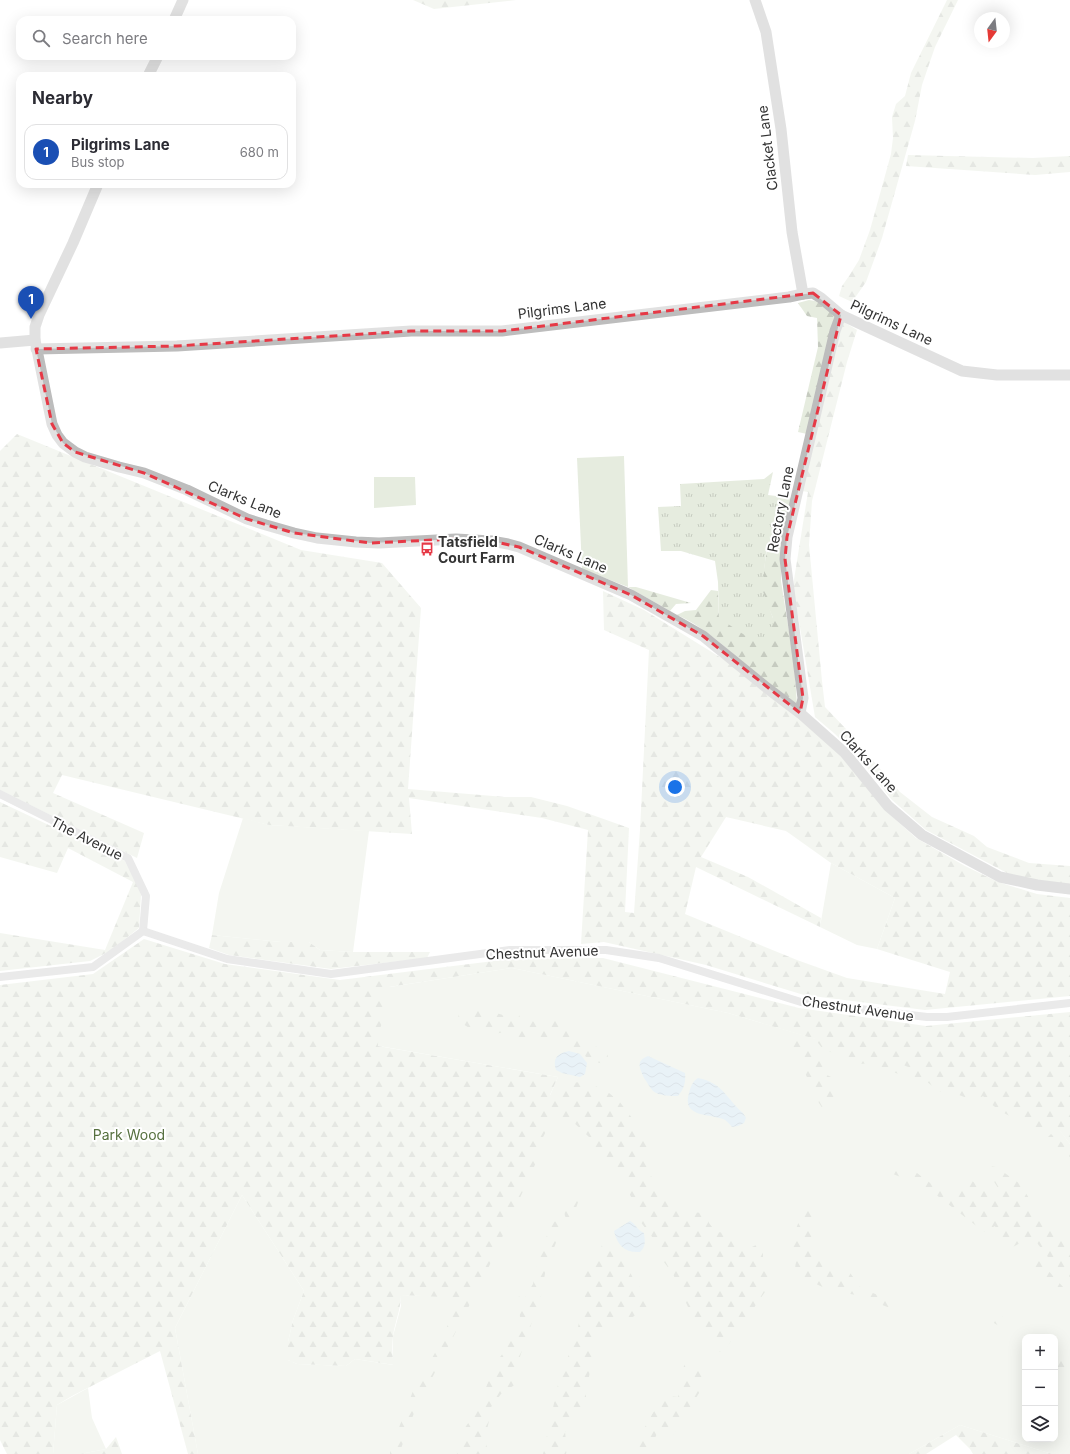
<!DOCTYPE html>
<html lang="en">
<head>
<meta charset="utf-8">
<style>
  body { margin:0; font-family:Inter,sans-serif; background:#f7f7f7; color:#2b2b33 }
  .controls { position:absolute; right:12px; bottom:12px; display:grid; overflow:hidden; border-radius:8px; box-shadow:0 4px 16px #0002 }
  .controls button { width:36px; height:36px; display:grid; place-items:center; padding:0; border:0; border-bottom:1px solid #e1e1e2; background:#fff; color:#2b2b33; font:20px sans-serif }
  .compass { position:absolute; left:974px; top:12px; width:36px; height:36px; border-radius:50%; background:#fff; box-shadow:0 4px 16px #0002; rotate:195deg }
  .you { position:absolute; left:675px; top:787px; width:14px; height:14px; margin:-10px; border:3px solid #fff; border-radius:50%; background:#1a73e8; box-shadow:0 0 0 6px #1a73e833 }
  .badge { display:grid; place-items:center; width:26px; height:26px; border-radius:50%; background:#e63946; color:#fff; font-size:13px; font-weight:700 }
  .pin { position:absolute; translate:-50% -33px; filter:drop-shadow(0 1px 2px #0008) }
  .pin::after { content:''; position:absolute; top:21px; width:14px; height:12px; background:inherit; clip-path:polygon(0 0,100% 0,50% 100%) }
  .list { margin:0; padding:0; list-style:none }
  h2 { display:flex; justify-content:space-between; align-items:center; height:52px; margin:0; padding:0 16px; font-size:17px }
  h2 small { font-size:13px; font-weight:400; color:#7c7c81 }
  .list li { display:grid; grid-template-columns:26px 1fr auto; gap:12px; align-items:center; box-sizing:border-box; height:56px; margin:0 8px 8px; padding:0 8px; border:1px solid #e1e1e2; border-radius:12px }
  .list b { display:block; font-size:15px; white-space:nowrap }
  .list p { margin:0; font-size:13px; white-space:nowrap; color:#7c7c81 }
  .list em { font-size:13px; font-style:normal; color:#7c7c81 }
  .icon { flex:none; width:22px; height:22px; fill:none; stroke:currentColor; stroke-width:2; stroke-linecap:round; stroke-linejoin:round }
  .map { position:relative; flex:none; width:1070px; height:1454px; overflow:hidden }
  .search { position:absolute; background:#fff; box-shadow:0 4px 16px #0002; left:16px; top:16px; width:280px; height:44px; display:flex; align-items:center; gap:10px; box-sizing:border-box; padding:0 14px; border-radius:12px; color:#7c7c81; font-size:15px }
  .panel { position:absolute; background:#fff; box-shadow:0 4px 16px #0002; left:16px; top:72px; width:280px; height:116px; border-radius:12px }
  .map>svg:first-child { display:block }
  .green { fill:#e6ecdf; fill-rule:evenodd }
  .forest { fill:url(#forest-firs); fill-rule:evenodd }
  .park { fill:url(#park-tufts) }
  .water { fill:url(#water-waves) }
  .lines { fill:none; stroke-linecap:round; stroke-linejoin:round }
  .street { stroke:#d0d0d0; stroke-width:8 }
  .secondary { stroke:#bdbdbd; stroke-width:11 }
  .marked { fill:none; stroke:#e63946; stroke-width:3; stroke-dasharray:8 5; stroke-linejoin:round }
  .labels { text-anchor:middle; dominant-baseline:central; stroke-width:4; stroke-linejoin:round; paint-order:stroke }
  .street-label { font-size:14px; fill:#333; stroke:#fff }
  .poi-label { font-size:14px; font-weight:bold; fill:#333; stroke:#fff; text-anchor:start }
  .park-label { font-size:14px; fill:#56703f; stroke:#fff }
</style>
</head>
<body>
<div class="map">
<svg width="1070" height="1454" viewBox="0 0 1070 1454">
  <defs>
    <pattern id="forest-firs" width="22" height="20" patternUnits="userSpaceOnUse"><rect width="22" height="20" fill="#e6ecdf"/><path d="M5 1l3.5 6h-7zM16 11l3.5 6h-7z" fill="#c6cbc0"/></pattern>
    <pattern id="park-tufts" width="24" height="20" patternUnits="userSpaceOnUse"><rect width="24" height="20" fill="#e6ecdf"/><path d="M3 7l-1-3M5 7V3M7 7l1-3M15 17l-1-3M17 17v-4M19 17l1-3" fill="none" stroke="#c6cbc0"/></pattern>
    <pattern id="water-waves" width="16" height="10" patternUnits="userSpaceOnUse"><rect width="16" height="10" fill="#cfe2ee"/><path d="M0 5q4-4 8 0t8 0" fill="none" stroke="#b2c2cd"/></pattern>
  </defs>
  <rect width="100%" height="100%" fill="#fff"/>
  <g class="green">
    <path d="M624 456 628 587 582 569 577 458Z"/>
    <path d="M415 477 416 505 374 508V477Z"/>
    <path d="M243 818 269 825 369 831 353 952 320 950 309 942H281L212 935 219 893Z"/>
    <path d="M831 863 895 898 877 949 857 945 820 927Z"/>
    <path d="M512 968 728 1013 1042 1106 1070 1144V1454H1052L960 1425 909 1454H198L175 1328 242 1195 304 1291 293 1320 288 1342V1360L297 1364 346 1366 355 1359 393 1365V1336L401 1306V1295L454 1297 486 1243 558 1077 132 1003 364 991ZM1025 1337H1055V1439H1025Z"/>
    <path d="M88 1388 92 1418 106 1449 80 1454H53L57 1405Z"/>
  </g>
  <g class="forest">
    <path d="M413 0H516L434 9Z"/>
    <path d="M947 0H958L935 47 922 85 915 121 882 238 866 282 852 302 839 296 842 286 849 276 859 260 870 230 891 154 893 138 892 117 896 104 905 96 911 73Z"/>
    <path d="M908 155 1033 158 1070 156V172L1035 175 906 166Z"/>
    <path d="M809 300 821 302 836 316 807 434 798 432 818 347 817 318 807 316 798 303Z"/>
    <path d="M844 322 857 330 847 362 812 501 809 545 822 681 825 707 846 729 900 792 932 817 974 836 987 847 1029 863 1070 866V885L1029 879 1007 873 926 830 891 799 862 761 835 734 815 717 793 586 808 492 802 491 837 340Z"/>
    <path d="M17 434 301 550 382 563 421 608 408 789 505 797H531L567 806 629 828 625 912 634 913 640 830 649 650 604 630 603 591 644 610 731 664 804 721 840 755 885 810 916 838 965 866 998 882 1037 894 1070 898V996L925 1010 804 995 706 965 604 942 581 944 588 830 542 818 409 798 412 834 269 825 62 775 53 793 144 833 137 858 0 790V451ZM726 817 786 831 831 863 895 898 877 949 950 972 945 994 847 978 797 960 685 914 696 867 820 927 821 918 748 877 701 857Z"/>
    <path d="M782 509H790L781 547V581L794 663 797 704C785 695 772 686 760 677 733 655 709 629 677 615L685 611 696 610 711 590 718 591 719 618H773C770 610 764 601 763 592 761 580 770 523 777 513 779 512 780 511 782 509Z"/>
    <path d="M628 587H636L691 603 676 604 670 611Z"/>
    <path d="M0 802 125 861 137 884 141 895 139 928 110 951 90 961 0 971V933L105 950 133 882 68 848 57 873 0 857Z"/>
    <path d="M212 935 281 942H309L320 950 353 952H430L427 958 331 969 229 955 209 948Z"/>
    <path d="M144 939 225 964 340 980 510 959 603 958 799 1008 926 1026 1070 1012V1144L1057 1127 1035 1129 1002 1112 991 1104 983 1096 975 1101 959 1095H945L927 1082 914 1077 911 1068 903 1065 899 1074 883 1069 874 1063 859 1064 843 1058 822 1048 815 1039 728 1013 512 968 389 987V991L383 997C391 1011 388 1010 382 1023 379 1030 378 1038 378 1046L558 1077 550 1095 558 1096 559 1092 566 1083 582 1082 604 1089 619 1101 642 1131 650 1152 648 1168 656 1189 670 1196 688 1212 706 1213 709 1223 716 1232 732 1233 744 1251 760 1243 763 1252V1270L772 1277 767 1289 724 1351 718 1352 693 1318 673 1274 661 1258 656 1242 636 1216 633 1201 613 1160 601 1157 591 1150 589 1137 570 1119 553 1118 541 1141 538 1158 486 1273 414 1413 399 1454H390V1451L413 1391 443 1339 449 1321 462 1298 401 1295C401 1309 395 1322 393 1336 392 1345 392 1355 394 1365L355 1359 346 1366 297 1364 288 1360V1342L293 1320 304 1291 242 1195 175 1328 198 1454H188L160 1351 72 1396 57 1405 53 1454H7L0 1440V985L93 974Z"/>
    <path d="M464 1009 486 1010 503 1015 518 1011 520 1018 540 1023 563 1019 568 1024 570 1035 585 1043 606 1050 608 1056 604 1064 592 1061 578 1051 564 1048 560 1041 548 1040 540 1042 523 1039 504 1032 495 1034 471 1029 458 1021 459 1011Z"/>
    <path d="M793 1036C813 1044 823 1051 825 1074L837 1080 832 1111 823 1109 819 1103 792 1045Z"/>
    <path d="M1051 1134 1070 1149V1157L1049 1141 1048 1137Z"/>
    <path d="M979 1165 996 1167 1019 1183 1039 1213 1062 1236 1070 1250V1277L1051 1261 1034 1239 1026 1240 1011 1248 1002 1240 1001 1230 994 1226 991 1234 983 1231 926 1187 893 1174 890 1170 898 1167 917 1173 954 1201 958 1190 968 1178C978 1186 988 1189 1000 1191L991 1177Z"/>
    <path d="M584 1186 573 1216 568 1222 565 1216 563 1205C572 1200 573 1189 584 1186Z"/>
    <path d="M811 1206 817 1218 811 1238 813 1255 831 1268 848 1270 861 1288 892 1301 898 1311 856 1295 829 1290 799 1276 795 1269 797 1252 790 1243 805 1207Z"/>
    <path d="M563 1220 559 1235 546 1268 541 1296 517 1365 516 1384 501 1394 488 1411 489 1421 485 1438 487 1448 486 1454H457C456 1434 468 1426 477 1410 488 1390 488 1369 505 1351L504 1344 507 1332 518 1325 520 1317 518 1296 524 1299 533 1284 538 1260 552 1222Z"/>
    <path d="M604 1236 624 1261 633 1278 652 1303 630 1319 613 1321 606 1323 593 1345 596 1354 590 1371 586 1394V1406L576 1411 572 1426 565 1432 567 1450 566 1454H543L559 1380 576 1336 585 1296 584 1276 590 1261 601 1249Z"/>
    <path d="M1035 1256 1064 1288V1293L1055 1289 1032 1264Z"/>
    <path d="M996 1313 1000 1314 1010 1324 1011 1333 994 1323Z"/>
    <path d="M1055 1353 1070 1365V1372L1062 1373 1055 1368Z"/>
    <path d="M682 1357 686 1369H702L709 1377 671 1438 664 1440 659 1429 648 1454H634C641 1433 651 1412 666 1396L678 1397 682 1375Z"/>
    <path d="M960 1425 1052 1454H973L970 1449 956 1435 926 1454H909Z"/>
    <path d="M116 1437 122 1454H80L106 1449Z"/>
  </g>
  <path class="park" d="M773 472 768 495 792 498 790 509H782L777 514 772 527 766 553 764 572 763 592 773 618 771 637 758 644 719 618 718 582 715 561 681 551H661L658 507 681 506 680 484 764 479Z"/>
  <g class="water">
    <path d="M569 1051 580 1054 587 1063 585 1074 580 1077 562 1073 556 1070C552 1058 558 1053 569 1051Z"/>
    <path d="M648 1056 685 1073C686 1082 684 1089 678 1096 670 1096 660 1096 653 1091 650 1088 647 1082 644 1078 640 1068 635 1061 648 1056Z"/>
    <path d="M698 1078C723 1083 726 1098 743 1113L746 1118 744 1123 738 1126 732 1127C730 1125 728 1122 725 1120 712 1113 681 1119 689 1093 691 1086 692 1082 698 1078Z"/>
    <path d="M630 1221C636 1224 637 1230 644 1233 645 1241 646 1247 640 1252 625 1253 617 1245 614 1231Z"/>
  </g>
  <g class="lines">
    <g class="street">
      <path d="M0 794 128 858 146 896 143 931"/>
      <path d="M143 931 227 959 331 974 510 950H606L659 958 801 1002 927 1017H947L1070 1003"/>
      <path d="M0 977 93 967 143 931"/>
    </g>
    <g class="secondary">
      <path d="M755 0 766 32 781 129 792 232 803 294"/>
      <path d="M174 20 183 0"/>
      <path d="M148 76 158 56"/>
      <path d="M98 184 73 243 39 315 35 327V340L52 424 57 435 63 443 75 452 85 457 119 467 144 473 187 490 247 519 266 525 294 533 317 538 356 542 379 543 456 539 491 541 508 544 519 547 631 595 703 636 767 688 800 713 845 753 888 806 922 835 1000 877 1037 885 1070 889"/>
      <path d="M0 343 35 340"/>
      <path d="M36 349 177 346 411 331H502L789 297 803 294 813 293 821 298 841 315 962 371 997 375H1070"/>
      <path d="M800 713 803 698 785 559 787 537 835 331 841 315"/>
    </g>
  </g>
  <path d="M0 0H1070V1454H0ZM813 293 841 315 787 537 785 559 803 698 800 713 703 636 631 595 519 547 491 541 456 539 370 543 294 533 247 519 144 473 75 452 63 443 52 424 36 349 177 346 411 331H502Z" fill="#fff" fill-opacity=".55" fill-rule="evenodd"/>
  <path class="marked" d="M813 293 841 315 787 537 785 559 803 698 800 713 703 636 631 595 519 547 491 541 456 539 370 543 294 533 247 519 144 473 75 452 63 443 52 424 36 349 177 346 411 331H502Z"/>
  <defs>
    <g id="bus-bare" transform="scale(1.08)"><path d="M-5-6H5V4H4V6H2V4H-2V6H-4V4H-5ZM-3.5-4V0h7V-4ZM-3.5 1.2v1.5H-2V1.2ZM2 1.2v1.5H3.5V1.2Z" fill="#e63946" stroke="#fff" stroke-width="2.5" paint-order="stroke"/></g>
  </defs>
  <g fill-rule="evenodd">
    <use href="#bus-bare" x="427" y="549"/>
  </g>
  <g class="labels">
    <g class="street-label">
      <text transform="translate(767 148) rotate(-97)">Clacket Lane</text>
      <text transform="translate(562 308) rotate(-7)">Pilgrims Lane</text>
      <text transform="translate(892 322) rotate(25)">Pilgrims Lane</text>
      <text transform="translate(245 499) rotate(22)">Clarks Lane</text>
      <text transform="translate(780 509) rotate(-79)">Rectory Lane</text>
      <text transform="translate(571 553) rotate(23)">Clarks Lane</text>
      <text transform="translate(869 761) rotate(48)">Clarks Lane</text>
      <text transform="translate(87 838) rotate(27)">The Avenue</text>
      <text transform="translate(542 952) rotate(-2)">Chestnut Avenue</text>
      <text transform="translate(858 1008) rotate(8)">Chestnut Avenue</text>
    </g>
    <g class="poi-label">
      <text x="438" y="541">Tatsfield<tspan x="438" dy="16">Court Farm</tspan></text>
    </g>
    <g class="park-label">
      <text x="129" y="1134">Park Wood</text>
    </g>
  </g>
</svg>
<div class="controls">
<button>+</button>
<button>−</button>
<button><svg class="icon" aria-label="layers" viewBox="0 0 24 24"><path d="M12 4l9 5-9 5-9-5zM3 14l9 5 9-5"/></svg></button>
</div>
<svg class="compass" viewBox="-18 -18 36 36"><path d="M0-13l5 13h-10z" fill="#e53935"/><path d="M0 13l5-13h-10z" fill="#7c7c81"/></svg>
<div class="you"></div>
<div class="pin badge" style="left:31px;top:319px;background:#1a4fb4">1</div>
<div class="search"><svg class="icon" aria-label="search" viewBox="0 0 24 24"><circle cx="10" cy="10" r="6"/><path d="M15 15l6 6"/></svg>Search here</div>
<section class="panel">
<h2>Nearby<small></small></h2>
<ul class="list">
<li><span class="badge" style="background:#1a4fb4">1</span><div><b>Pilgrims Lane</b><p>Bus stop</p></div><em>680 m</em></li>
</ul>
</section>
</div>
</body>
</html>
